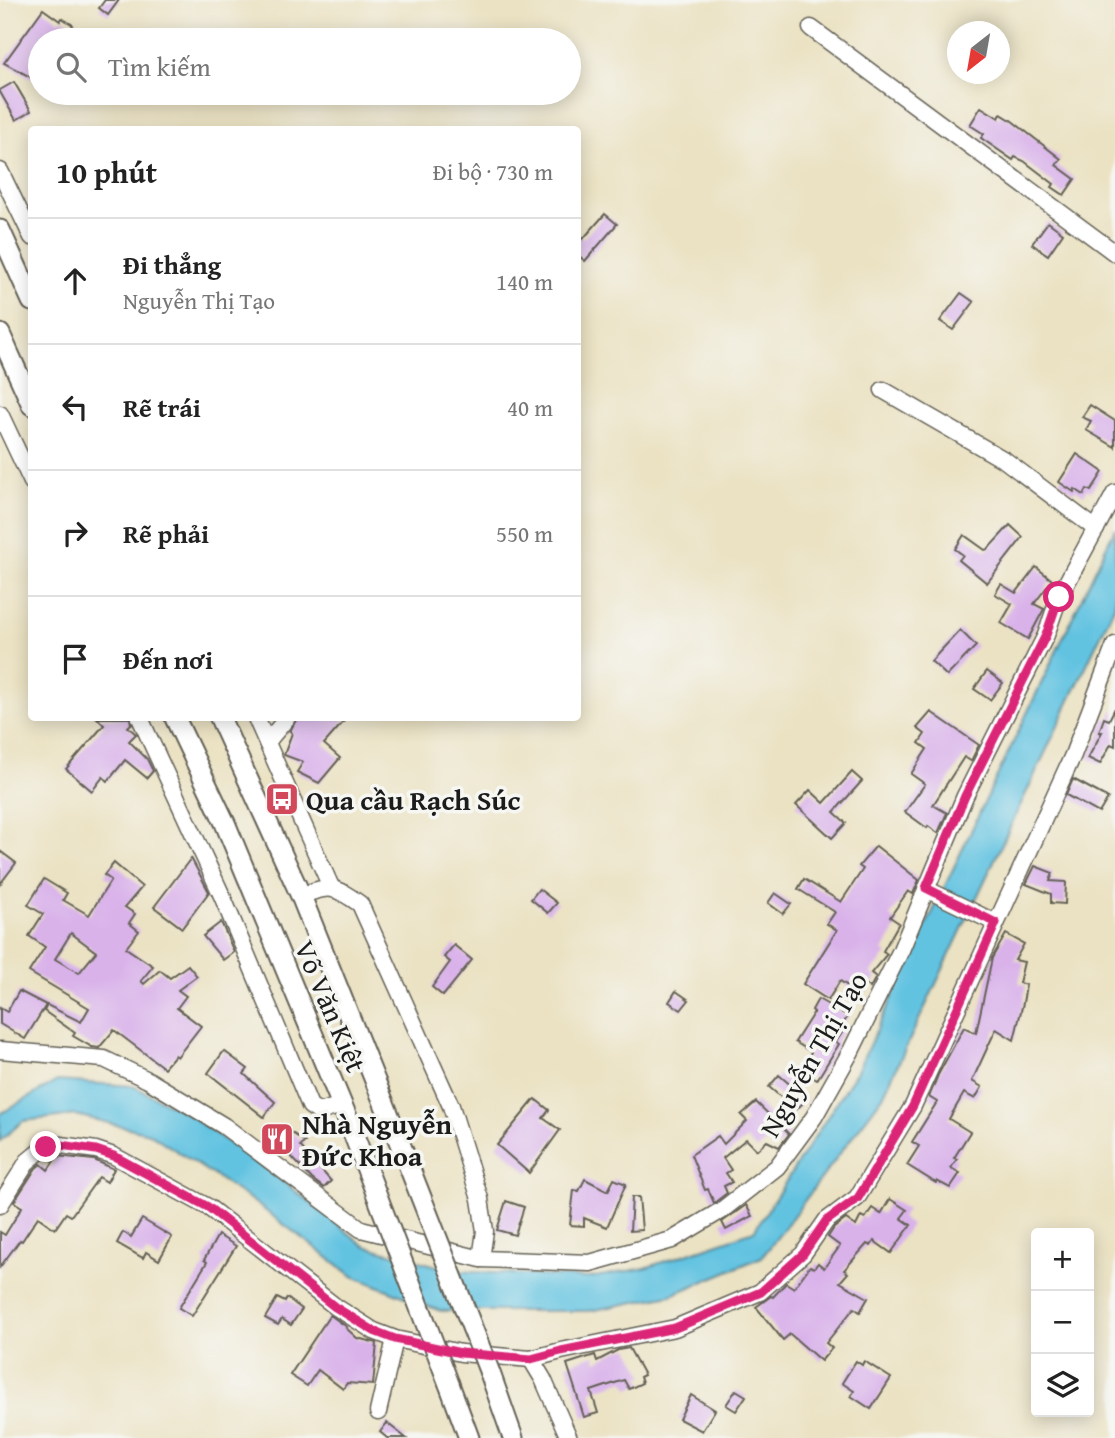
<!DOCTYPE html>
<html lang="vi">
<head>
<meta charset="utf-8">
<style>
  body { margin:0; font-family:"Gentium Book Plus",serif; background:#f2f2f2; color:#222 }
  .controls { position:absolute; right:21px; bottom:21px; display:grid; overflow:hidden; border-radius:7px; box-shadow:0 4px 18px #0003 }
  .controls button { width:63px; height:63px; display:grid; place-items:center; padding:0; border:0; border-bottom:2px solid #e0e0e0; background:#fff; color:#222; font:35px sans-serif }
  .compass { position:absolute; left:947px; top:21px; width:63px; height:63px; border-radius:50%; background:#fff; box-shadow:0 4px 18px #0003; rotate:211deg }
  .stop { position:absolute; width:21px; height:21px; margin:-16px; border:5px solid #db2777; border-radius:50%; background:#fff }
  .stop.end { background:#db2777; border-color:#fff; box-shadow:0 2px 7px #0008 }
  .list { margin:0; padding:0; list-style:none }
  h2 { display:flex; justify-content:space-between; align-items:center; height:91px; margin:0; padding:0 28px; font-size:30px }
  h2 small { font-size:23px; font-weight:400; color:#767676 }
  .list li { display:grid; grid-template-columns:46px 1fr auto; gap:21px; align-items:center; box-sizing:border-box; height:126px; padding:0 28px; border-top:2px solid #e0e0e0 }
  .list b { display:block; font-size:26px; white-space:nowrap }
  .list p { margin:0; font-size:23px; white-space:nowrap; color:#767676 }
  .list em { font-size:23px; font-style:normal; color:#767676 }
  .icon { flex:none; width:38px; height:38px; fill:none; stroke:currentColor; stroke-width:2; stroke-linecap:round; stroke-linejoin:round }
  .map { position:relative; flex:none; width:1115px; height:1438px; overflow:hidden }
  .search { position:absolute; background:#fff; box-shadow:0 4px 18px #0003; left:28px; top:28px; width:553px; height:77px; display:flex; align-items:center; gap:18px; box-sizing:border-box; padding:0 24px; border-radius:38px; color:#767676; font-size:26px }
  .panel { position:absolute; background:#fff; box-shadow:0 4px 18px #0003; left:28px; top:126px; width:553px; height:595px; border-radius:7px }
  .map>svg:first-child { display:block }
  .water { fill:#62c3e1; stroke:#3f707e; stroke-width:2 }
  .building { fill:#d9b2ea; fill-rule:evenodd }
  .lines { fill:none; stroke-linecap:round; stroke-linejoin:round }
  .minor-casing { stroke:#646156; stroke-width:19 }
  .major-casing { stroke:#646156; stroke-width:23 }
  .minor { stroke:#fff; stroke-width:16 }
  .major { stroke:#fff; stroke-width:19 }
  .major-bridge-casing { stroke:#646156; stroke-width:23; stroke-linecap:butt }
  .major-bridge { stroke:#fff; stroke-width:19 }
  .route { stroke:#db2777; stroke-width:9 }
  .labels { text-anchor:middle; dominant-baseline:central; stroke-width:7; stroke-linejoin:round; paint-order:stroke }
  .poi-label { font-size:28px; font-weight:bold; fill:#1c1c1c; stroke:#f6f6f2; text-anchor:start }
  .street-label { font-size:28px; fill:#1c1c1c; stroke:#f6f6f2 }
</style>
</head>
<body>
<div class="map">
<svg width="1115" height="1438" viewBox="0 0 1115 1438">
  <rect width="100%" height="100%" fill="#f6f6f2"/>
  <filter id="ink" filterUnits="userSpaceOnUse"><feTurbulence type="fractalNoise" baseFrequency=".0143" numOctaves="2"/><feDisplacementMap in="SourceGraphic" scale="14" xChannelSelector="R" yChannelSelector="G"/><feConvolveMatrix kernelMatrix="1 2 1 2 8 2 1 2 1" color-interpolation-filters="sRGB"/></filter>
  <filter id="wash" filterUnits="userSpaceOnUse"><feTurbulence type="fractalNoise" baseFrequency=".00686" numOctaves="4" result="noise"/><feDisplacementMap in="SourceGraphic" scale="28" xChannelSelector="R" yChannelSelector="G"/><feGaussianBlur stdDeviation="1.57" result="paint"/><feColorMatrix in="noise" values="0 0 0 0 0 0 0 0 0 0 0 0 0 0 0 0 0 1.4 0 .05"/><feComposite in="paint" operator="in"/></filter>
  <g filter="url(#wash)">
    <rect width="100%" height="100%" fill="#ebe2c3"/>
    <path class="water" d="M1115 528V605L883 1096 770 1247 762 1257 750 1262 671 1295 590 1311H440L353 1276 251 1200 149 1133 76 1115 23 1121 0 1141V1114L57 1081 133 1086 183 1111 276 1176 365 1246 455 1271 589 1278 645 1268 754 1231 857 1071Z"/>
    <g id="blocks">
      <g class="building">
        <path d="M105 0H119L108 15 99 8Z"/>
        <path d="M43 9 60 21 62 18 73 25 70 30 84 40H40V63L32 78 4 63Z"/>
        <path d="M14 82 31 111 16 120 0 92V90Z"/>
        <path d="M981 107 999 118 1001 114 1011 120 1061 159 1056 165 1075 179 1064 195 1052 187 1054 184 1024 161 1015 157 1013 160 981 138 984 134 970 125Z"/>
        <path d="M605 214 617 224 585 261 578 255V235L583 239Z"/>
        <path d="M1048 222 1063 233 1048 255 1032 244Z"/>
        <path d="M961 293 974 302 953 330 940 321Z"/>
        <path d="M1090 405 1115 421V447L1086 430 1091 421 1082 417Z"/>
        <path d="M1077 454 1103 472 1091 491 1087 489 1084 495 1075 489 1074 492 1059 482Z"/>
        <path d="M1010 525 1023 537 987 583 959 560 963 555 955 549 964 535 985 550 988 549Z"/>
        <path d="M1036 567 1052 580 1034 604 1044 609 1028 639 1001 623 1012 604 995 594 1001 584 1016 593Z"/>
        <path d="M960 630 976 646 947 676 931 661Z"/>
        <path d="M987 671 1003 683 990 700 974 689Z"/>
        <path d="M1115 708V746L1111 744 1100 764 1088 758 1102 732H1099L1104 718 1109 720Z"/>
        <path d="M931 712 979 745 971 761 964 757 933 805 947 813 938 833 928 826 927 828 905 812 925 784 911 774 927 749 919 743 925 734 917 728Z"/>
        <path d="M97 718H130L131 724 128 727 136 734 129 741 147 759 153 771 147 778 125 760 108 781 103 777 92 791 66 769 104 725Z"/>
        <path d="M297 718H347L324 744 340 758 319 783 297 772 303 762 284 755 292 733 290 731Z"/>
        <path d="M852 772 862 781 834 812 846 823 832 838 796 805 810 790 824 803Z"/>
        <path d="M1073 779 1108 798 1099 813 1066 795Z"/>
        <path d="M876 846 919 880 913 894 908 891 890 917 899 923 883 951 887 954 871 973 876 977 870 988 866 985 860 994 840 981 828 1000 803 984 837 930 827 924 835 912 798 889 804 879 841 902 863 869 859 866Z"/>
        <path d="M0 851 16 863 0 884Z"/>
        <path d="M191 858 209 892 182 928 154 907Z"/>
        <path d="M114 863 142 887 125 907 135 914 129 923 139 931 126 948 153 966 141 981 144 984 160 970 170 978 188 965 197 976 178 990 186 996 177 1008 201 1026 177 1057 175 1055 164 1068 114 1030 99 1048 92 1047 73 1036 75 1033 44 1011 47 1005 81 1022 89 1008 29 972 45 947 29 936 43 914 28 905 44 879 67 893 63 900 89 915 111 880 104 875ZM71 933 96 952 79 973 55 959Z"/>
        <path d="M1035 866 1053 873 1050 881 1066 882 1065 904 1051 903V894L1026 884Z"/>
        <path d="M539 889 557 903 548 913 531 899Z"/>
        <path d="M775 893 791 904 783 914 768 903Z"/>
        <path d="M221 922 234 952 223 960 203 936Z"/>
        <path d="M1006 934 1024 944 1015 960 1024 962 1019 983 1026 985 1023 1003 1014 1040 996 1029 972 1081 982 1087 975 1099 964 1093 949 1119 970 1132 954 1158 957 1159 951 1168 960 1173 950 1188 937 1181 936 1183 907 1165 919 1146 912 1142 937 1102 929 1097 938 1075 964 1027 976 1033 992 958Z"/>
        <path d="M454 945 472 960 443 996 432 987 450 962 444 957Z"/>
        <path d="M19 991 46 1005 25 1039 0 1024V1008L7 1012Z"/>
        <path d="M676 991 689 1000 681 1010 669 1002Z"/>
        <path d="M818 999 848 1016 840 1029 843 1031 836 1042 839 1044 817 1080 800 1070 811 1052 795 1042 814 1012 812 1010Z"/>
        <path d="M224 1051 248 1069 244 1074 275 1102 264 1117 208 1073Z"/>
        <path d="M779 1075 807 1099 796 1110 769 1087Z"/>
        <path d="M535 1099 549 1110 543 1118 560 1130 529 1173 497 1145Z"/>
        <path d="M756 1102 789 1134 779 1147 767 1141 757 1150 746 1139 723 1158 731 1170 726 1173 732 1182 724 1186 727 1193 714 1203 708 1189 705 1190 691 1155 718 1136 724 1144 747 1121 741 1115Z"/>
        <path d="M282 1126 305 1142 300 1146 331 1181 324 1188 312 1179 274 1138Z"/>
        <path d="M57 1156 94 1160 114 1169 107 1182 99 1177 71 1216 66 1213 55 1229 38 1217 22 1241 20 1240 0 1267V1232L5 1235 22 1207 14 1202 36 1168 41 1164 48 1170Z"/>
        <path d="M585 1179 608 1191 614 1179 626 1184 607 1227 584 1218V1226L570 1225 574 1190 579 1191Z"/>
        <path d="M632 1197H639L642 1230 630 1231Z"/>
        <path d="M890 1199 907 1210 901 1218 911 1225 891 1253 874 1241 871 1246 867 1244 844 1270 848 1273 840 1282 868 1298 860 1312 854 1308 826 1343 832 1348 821 1361 790 1334 783 1340 756 1307 771 1296 773 1297 786 1283 794 1288 810 1266 814 1268 818 1263 824 1268 840 1246 828 1237 834 1228 846 1219 856 1226 861 1216 865 1218 872 1208 881 1214Z"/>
        <path d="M506 1201 524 1207 515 1235 497 1230Z"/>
        <path d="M746 1205 752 1216 726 1230 722 1222Z"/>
        <path d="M142 1219 172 1237 159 1260 146 1252 143 1258 117 1243 123 1232 131 1237Z"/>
        <path d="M218 1235 236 1246 192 1316 179 1308 207 1262 204 1260Z"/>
        <path d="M277 1298 285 1302 287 1298 302 1309 291 1325 282 1319 278 1325 265 1318Z"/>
        <path d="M330 1315 347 1327 346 1328 357 1338 377 1343 373 1385 347 1383 343 1389 318 1370 307 1386 290 1375Z"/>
        <path d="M629 1348 644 1375 640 1377 642 1383 629 1389 624 1380 591 1391 598 1413 584 1417 567 1364 595 1355 597 1361 618 1350Z"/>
        <path d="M856 1361 862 1365 864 1361 891 1378 871 1409 851 1396 854 1391 842 1383Z"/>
        <path d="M736 1390 746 1396 736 1411 726 1405Z"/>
        <path d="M691 1395 715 1410 702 1431 679 1419Z"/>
        <path d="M387 1423 406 1438H387L380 1432Z"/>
      </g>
    </g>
  </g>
  <g filter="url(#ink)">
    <use href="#blocks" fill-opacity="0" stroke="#646156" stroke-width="2"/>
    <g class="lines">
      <g class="minor-casing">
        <g id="minor">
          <path d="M811 28 1115 253"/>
          <path d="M0 171 32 237"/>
          <path d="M883 390 1006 461 1096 529"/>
          <path d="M0 414 32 482"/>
          <path d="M140 718 223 898 310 1106 319 1112 342 1105"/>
          <path d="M256 718 331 887"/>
          <path d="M267 742 287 718"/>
          <path d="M926 889 996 923"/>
          <path d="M301 896C329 884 335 886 360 904L451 1106 480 1199 485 1231 481 1259"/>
          <path d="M0 1050 104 1059 148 1080 224 1126 361 1229 481 1259 590 1263 672 1240 722 1210 777 1167 814 1117 851 1051 901 950 965 796 1046 635 1059 597 1115 493"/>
          <path d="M0 1205 28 1161 45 1147 61 1145 96 1150 114 1156 208 1207 336 1307 374 1331 395 1339 461 1353 531 1359 561 1351 675 1328 760 1292 803 1254 826 1221 857 1198 913 1106 1073 755 1115 645"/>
          <path d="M531 1359 543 1379 569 1438"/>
          <path d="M378 1412 395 1339"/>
        </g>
      </g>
      <g class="major-casing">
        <g id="major">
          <path d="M0 230 32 301"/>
          <path d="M0 334 32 405"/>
          <path d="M175 718 225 823 347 1117"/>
          <path d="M220 718 301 896 388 1113"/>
          <path d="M490 1373 513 1438"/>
          <path d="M449 1384 469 1438"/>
        </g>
      </g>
      <use href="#minor" class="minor"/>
      <use href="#major" class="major"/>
      <g class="major-bridge-casing">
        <g id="major-bridge">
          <path d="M388 1113 490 1373"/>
          <path d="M347 1117 449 1384"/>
        </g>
      </g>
      <use href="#major-bridge" class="major-bridge"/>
    </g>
  </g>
  <g class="lines" filter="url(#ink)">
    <path class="route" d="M46 1147 61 1145 96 1150 114 1156 208 1207 335 1307 374 1331 395 1339 461 1353 531 1359 561 1351 675 1328 761 1292 803 1254 826 1221 858 1198 913 1106 996 923 926 888 965 796 1046 635 1059 597"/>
  </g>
  <defs>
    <g id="bus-square" transform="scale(1.75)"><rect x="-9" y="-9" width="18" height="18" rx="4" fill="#d1495b" stroke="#f6f6f2"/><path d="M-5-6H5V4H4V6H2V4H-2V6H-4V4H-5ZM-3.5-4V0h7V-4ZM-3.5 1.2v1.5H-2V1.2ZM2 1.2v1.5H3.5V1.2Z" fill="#fff"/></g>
    <g id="restaurant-square" transform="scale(1.75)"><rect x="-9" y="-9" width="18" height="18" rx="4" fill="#d1495b" stroke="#f6f6f2"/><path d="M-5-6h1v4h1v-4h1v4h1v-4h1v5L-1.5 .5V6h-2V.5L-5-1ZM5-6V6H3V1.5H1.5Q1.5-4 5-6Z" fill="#fff"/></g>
  </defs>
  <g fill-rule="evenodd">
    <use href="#bus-square" x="282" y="799"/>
    <use href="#restaurant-square" x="277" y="1139"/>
  </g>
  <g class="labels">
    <g class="poi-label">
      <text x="306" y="799">Qua cầu Rạch Súc</text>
      <text x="302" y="1123">Nhà Nguyễn<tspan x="302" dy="32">Đức Khoa</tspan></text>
    </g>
    <g class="street-label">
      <text transform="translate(331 1006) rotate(67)">Võ Văn Kiệt</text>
      <text transform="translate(813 1054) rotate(-60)">Nguyễn Thị Tạo</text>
    </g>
  </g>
</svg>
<div class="controls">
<button>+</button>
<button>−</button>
<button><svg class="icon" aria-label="layers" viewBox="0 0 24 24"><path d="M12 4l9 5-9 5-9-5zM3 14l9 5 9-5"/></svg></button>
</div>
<svg class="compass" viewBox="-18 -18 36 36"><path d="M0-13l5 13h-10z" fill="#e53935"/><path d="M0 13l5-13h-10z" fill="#767676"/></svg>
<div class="stop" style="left:1059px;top:597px"></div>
<div class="stop end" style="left:46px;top:1147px"></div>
<div class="search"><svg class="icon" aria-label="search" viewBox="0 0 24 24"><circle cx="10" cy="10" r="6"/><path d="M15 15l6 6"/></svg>Tìm kiếm</div>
<section class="panel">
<h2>10 phút<small>Đi bộ · 730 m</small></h2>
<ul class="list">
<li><svg class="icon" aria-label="ahead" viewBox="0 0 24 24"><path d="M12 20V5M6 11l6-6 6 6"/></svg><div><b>Đi thẳng</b><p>Nguyễn Thị Tạo</p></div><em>140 m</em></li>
<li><svg class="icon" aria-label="left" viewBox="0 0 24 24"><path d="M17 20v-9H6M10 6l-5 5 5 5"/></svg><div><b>Rẽ trái</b></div><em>40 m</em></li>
<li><svg class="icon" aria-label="right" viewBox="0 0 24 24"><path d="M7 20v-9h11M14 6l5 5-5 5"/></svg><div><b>Rẽ phải</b></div><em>550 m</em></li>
<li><svg class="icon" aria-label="arrive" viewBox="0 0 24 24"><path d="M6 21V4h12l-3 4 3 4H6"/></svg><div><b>Đến nơi</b></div></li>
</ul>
</section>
</div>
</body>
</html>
